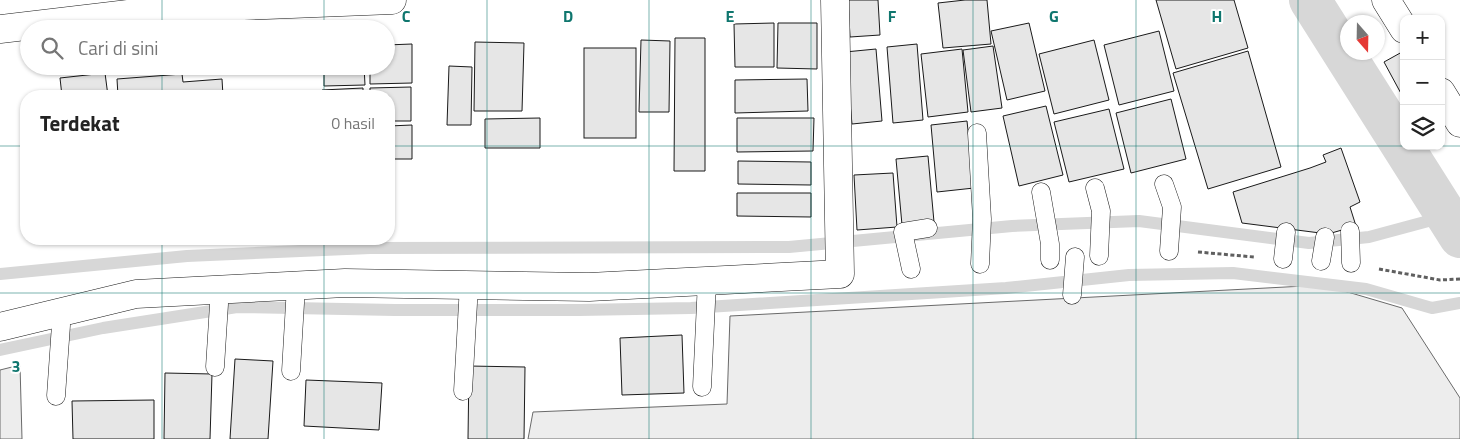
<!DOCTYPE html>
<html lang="id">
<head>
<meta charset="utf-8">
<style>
  body { margin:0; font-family:"Titillium Web",sans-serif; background:#f2f2f2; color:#222 }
  .controls { position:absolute; right:15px; top:15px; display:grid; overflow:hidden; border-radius:10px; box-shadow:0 1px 4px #0004 }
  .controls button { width:45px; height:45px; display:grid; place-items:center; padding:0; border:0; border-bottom:1px solid #e0e0e0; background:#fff; color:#222; font:25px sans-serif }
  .compass { position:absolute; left:1340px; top:15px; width:45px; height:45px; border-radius:50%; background:#fff; box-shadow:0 1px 4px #0004; rotate:160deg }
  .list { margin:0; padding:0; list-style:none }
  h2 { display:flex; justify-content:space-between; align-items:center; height:65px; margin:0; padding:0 20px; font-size:21px }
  h2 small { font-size:16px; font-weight:400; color:#767676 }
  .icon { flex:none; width:28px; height:28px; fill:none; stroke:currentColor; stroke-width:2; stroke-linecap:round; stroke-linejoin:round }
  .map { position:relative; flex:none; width:1460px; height:439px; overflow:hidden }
  .search { position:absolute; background:#fff; box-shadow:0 1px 4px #0004; left:20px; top:20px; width:375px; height:55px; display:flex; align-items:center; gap:12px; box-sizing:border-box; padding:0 18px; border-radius:28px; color:#767676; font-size:19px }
  .panel { position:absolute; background:#fff; box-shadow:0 1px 4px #0004; left:20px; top:90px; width:375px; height:155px; border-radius:20px }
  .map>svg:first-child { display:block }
  .built { fill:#ededed; stroke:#6a6a6a }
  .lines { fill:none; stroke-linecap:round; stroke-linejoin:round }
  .stream { stroke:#d7d7d7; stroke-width:12 }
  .canal { stroke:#d7d7d7; stroke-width:42 }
  .building { fill:#e6e6e6; stroke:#1a1a1a }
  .service-casing { stroke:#1a1a1a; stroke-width:19 }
  .minor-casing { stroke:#1a1a1a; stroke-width:29 }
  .path { stroke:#5f5f5f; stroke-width:3; stroke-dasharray:4 2.5; stroke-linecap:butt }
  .service { stroke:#fff; stroke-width:18 }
  .minor { stroke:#fff; stroke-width:28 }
  .grid { fill:none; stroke:#0f766e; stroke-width:1; stroke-opacity:0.55 }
  .grid-label { font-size:16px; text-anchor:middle; font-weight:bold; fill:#0f766e; stroke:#fff; stroke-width:4; stroke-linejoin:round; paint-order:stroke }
</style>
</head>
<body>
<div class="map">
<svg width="1460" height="439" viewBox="0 0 1460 439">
  <rect width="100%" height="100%" fill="#fff"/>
  <g class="built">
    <path d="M1324 285 1402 308 1460 398V439H528L533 412 727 404 730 316Z"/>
    <path d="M20 365 22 439H0V370Z"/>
  </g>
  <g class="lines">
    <g class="stream">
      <path d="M0 274 187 256 370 248 789 247 1012 226 1139 221 1309 243 1369 237 1447 216"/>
      <path d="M0 350 103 328 237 307 395 310H579L691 308 1006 288 1129 275 1233 273 1366 289 1432 308 1460 303"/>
    </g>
    <path class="canal" d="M1310 0 1460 237"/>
  </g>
  <g class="building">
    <path d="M848 0H878L880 35 850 37Z"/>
    <path d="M965 0H987L991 44 943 48 938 3Z"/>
    <path d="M1156 0H1234L1248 48 1176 69Z"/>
    <path d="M774 23V67H735L734 24Z"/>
    <path d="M778 23H817V69L777 68Z"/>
    <path d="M1029 23 1045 91 1007 100 991 31Z"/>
    <path d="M1159 31 1174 91 1119 105 1104 45Z"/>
    <path d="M675 38H705V171H674Z"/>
    <path d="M641 40 670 41 669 112H639Z"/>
    <path d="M1094 40 1109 100 1054 114 1039 54Z"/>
    <path d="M475 42 524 43 522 111H474Z"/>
    <path d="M412 44V83L370 84V66H386V45Z"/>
    <path d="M917 44 923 120 893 123 887 47Z"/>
    <path d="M993 46 1002 108 971 112 963 50Z"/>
    <rect x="584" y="48" width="52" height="90"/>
    <path d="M876 49 882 121 852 124 845 52Z"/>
    <path d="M962 49 968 112 928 117 921 54Z"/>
    <path d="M1248 51 1281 167 1208 189 1173 73Z"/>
    <path d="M1402 52 1404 55V99L1384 62Z"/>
    <path d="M324 66H364L365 85 324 86Z"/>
    <path d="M449 66 472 67 471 125H447Z"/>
    <path d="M105 73 108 96H62L60 78Z"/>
    <path d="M182 74 183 82 222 79 223 96H118L117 79Z"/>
    <path d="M807 79 808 111 735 113V80Z"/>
    <path d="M411 87V121H389V96H370V88Z"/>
    <path d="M363 88V96H322V90Z"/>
    <path d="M1171 99 1186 159 1131 173 1116 113Z"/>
    <path d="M1046 106 1063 175 1019 186 1003 116Z"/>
    <path d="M1109 109 1124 169 1069 182 1054 122Z"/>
    <path d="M540 118V148H485V119Z"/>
    <path d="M737 118H814L813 151 737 152Z"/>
    <path d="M967 121 974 188 937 192 931 125Z"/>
    <path d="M412 125V159H389V126Z"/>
    <path d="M1341 148 1360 202 1350 207 1356 226 1328 234 1242 223 1233 192 1310 168 1326 162 1323 155Z"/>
    <path d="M928 156 934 222 902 225 896 159Z"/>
    <path d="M738 161 811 162V185L738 184Z"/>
    <path d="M893 173 897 227 857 230 854 175Z"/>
    <path d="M737 193H811V217L737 216Z"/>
    <path d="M682 335 684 393 622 395 620 338Z"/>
    <path d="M235 359 273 361 268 439H230Z"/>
    <path d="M469 366 525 367 524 439H468Z"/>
    <path d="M165 373 212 374 210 439H164Z"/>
    <path d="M306 380 382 383 379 430 304 426Z"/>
    <path d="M154 400V439H73L72 401Z"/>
  </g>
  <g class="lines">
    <g class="service-casing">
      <g id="service">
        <path d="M977 133 982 219 980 264"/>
        <path d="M1164 184 1172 207 1169 251"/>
        <path d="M1095 188 1101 211 1099 256"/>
        <path d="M1041 192 1050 244V260"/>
        <path d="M1350 231 1351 263"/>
        <path d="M1283 259 1286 232"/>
        <path d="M1321 261 1325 237"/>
        <path d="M911 269 903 232 928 228"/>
        <path d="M1072 295 1075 257"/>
        <path d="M215 367 219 304 217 290"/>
        <path d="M291 371 296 286"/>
        <path d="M702 387 707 281"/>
        <path d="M463 391 469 285"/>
        <path d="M56 396 61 325 59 313"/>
      </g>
    </g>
    <g class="minor-casing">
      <g id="minor">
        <path d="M1386 0 1404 29"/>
        <path d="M0 29 170 9 392 0"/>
        <path d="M1441 92 1460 123"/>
        <path d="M0 327 136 294 345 283 589 287 840 274 835 0"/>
      </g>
    </g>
    <g class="path">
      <path d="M1198 252 1254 257"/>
      <path d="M1379 269 1440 280 1460 279"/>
    </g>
    <use href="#service" class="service"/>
    <use href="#minor" class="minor"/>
  </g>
  <path class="grid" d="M162 0V29M324 0V29M487 0V439M649 0V439M811 0V439M973 0V439M1136 0V439M1298 0V439M162 66V96M324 66V96M0 146H26M389 146H1460M162 239V439M324 239V439M0 293H1460"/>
  <g class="grid-label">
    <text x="406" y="22">C</text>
    <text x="568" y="22">D</text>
    <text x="730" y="22">E</text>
    <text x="892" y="22">F</text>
    <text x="1054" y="22">G</text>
    <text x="1217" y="22">H</text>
    <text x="16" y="372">3</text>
  </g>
</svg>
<div class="controls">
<button>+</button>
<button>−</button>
<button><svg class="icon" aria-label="layers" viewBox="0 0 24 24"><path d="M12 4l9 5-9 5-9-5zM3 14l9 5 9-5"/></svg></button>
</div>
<svg class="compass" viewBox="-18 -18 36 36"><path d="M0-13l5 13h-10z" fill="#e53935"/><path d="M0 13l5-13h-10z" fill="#767676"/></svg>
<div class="search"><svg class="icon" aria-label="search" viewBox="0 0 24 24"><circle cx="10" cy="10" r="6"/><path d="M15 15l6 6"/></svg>Cari di sini</div>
<section class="panel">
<h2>Terdekat<small>0 hasil</small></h2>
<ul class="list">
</ul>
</section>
</div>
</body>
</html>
